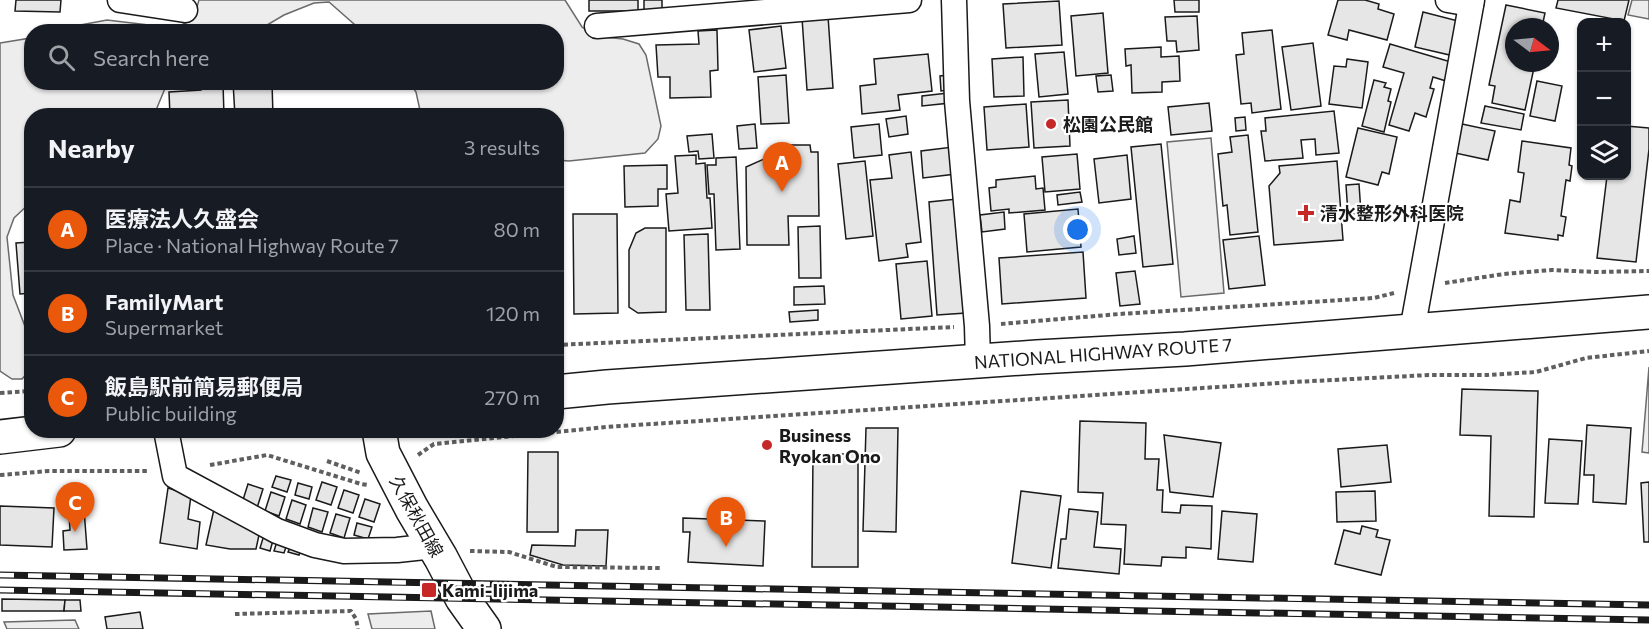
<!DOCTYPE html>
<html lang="en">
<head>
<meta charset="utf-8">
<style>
  body { margin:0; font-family:Commissioner,"Noto Sans JP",sans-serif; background:#20242c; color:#f1f3f6 }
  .controls { position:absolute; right:18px; top:18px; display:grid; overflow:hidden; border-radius:12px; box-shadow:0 2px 4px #0004 }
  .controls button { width:54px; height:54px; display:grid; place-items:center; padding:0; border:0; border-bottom:2px solid #363941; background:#171b24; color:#f1f3f6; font:30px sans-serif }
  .compass { position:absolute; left:1505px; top:18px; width:54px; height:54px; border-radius:50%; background:#171b24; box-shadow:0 2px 4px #0004; rotate:106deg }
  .you { position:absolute; left:1078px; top:230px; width:21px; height:21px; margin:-15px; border:4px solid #fff; border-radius:50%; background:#1a73e8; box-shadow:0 0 0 9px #1a73e833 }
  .badge { display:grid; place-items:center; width:39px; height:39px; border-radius:50%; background:#ea580c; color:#fff; font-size:20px; font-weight:700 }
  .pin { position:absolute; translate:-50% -50px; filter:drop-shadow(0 2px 3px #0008) }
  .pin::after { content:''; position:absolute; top:32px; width:21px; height:18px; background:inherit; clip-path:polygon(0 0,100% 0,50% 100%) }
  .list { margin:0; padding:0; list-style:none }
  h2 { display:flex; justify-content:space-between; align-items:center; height:78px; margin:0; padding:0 24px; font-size:26px }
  h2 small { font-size:20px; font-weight:400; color:#9ea1a6 }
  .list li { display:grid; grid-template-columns:39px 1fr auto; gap:18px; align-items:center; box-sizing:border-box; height:84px; padding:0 24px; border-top:2px solid #363941 }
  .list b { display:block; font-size:22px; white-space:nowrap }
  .list p { margin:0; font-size:20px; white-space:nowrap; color:#9ea1a6 }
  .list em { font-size:20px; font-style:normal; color:#9ea1a6 }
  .icon { flex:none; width:33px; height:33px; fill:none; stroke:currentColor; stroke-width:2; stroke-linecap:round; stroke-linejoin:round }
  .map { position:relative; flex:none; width:1649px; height:629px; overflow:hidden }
  .search { position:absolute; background:#171b24; box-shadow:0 2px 4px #0004; left:24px; top:24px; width:540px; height:66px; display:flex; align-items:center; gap:15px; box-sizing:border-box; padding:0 21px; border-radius:24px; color:#9ea1a6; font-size:22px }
  .panel { position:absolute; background:#171b24; box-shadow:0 2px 4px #0004; left:24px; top:108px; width:540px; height:330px; border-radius:24px }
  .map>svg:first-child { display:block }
  .built { fill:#ededed; stroke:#6a6a6a; stroke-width:1.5 }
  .building { fill:#e6e6e6; stroke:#1a1a1a; stroke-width:1.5 }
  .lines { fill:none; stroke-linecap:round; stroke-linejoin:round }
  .street-casing { stroke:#1a1a1a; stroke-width:27 }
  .secondary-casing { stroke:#1a1a1a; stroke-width:36 }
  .highway-casing { stroke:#1a1a1a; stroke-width:36 }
  .path { stroke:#5f5f5f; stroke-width:4; stroke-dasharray:4.5 3; stroke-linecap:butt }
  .street { stroke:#fff; stroke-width:24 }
  .secondary { stroke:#fff; stroke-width:33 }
  .highway { stroke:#fff; stroke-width:33 }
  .rail-casing { stroke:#1a1a1a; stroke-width:7 }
  .rail { stroke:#fff; stroke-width:4.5; stroke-dasharray:14; stroke-linecap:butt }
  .poi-dot { fill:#c62828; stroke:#fff; stroke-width:2 }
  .labels { text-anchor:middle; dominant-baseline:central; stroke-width:4.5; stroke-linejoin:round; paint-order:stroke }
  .poi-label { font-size:18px; font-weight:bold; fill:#1a1a1a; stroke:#fff; text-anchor:start }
  .street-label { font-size:18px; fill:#1a1a1a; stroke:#fff }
</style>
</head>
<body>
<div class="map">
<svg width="1649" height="629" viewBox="0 0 1649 629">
  <rect width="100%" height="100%" fill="#fff"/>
  <g class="built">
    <path d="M199 0H565L582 27 595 36 623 39 639 44 646 55 661 126 658 139 645 153 569 161 557 160 556 116 421 115 416 92 410 83 556 82V32L362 31 329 2 314 3 284 15 257 31 55 32 75 26 107 20 174 28 193 20Z"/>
    <path d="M1632 0H1649V19L1628 15Z"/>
    <path d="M31 38 32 82 170 83 166 86 154 115 32 116 31 202 14 218 7 237 13 295 31 342V369L22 379H12L0 371V43Z"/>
    <path d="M1211 138 1224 293 1181 297 1167 142Z"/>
    <path d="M1649 367V453L1642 452Z"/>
    <path d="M431 611 435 629H372L368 614Z"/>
    <path d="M75 620 79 629H7L4 622Z"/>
  </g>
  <g class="building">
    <path d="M16 0H61L60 12 15 11Z"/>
    <rect x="589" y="0" width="49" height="11"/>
    <path d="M644 0H662V12L644 13Z"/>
    <path d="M1174 0H1199V12H1175Z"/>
    <path d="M1338 0H1365L1379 4 1378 9 1394 14 1387 40 1349 30 1347 40 1328 35Z"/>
    <path d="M1558 0H1629L1624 21 1556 8Z"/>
    <path d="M1059 1 1062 45 1006 48 1003 4Z"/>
    <path d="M1506 5 1545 13 1542 27H1514V63H1535L1525 110 1492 103 1495 86 1489 85Z"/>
    <path d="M1423 12 1462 22 1454 56 1415 47Z"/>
    <path d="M1103 13 1108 73 1076 76 1071 16Z"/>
    <path d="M828 16 833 88 807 90 802 18Z"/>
    <path d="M1197 16 1199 50 1177 52 1176 41H1167L1165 17Z"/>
    <path d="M781 26 786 68 754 72 749 30Z"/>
    <path d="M717 30 718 70 710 71 711 97 670 98V77H658L656 45 699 44 698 31Z"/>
    <path d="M1272 30 1281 109 1252 113 1251 103 1241 104 1236 55 1244 54 1242 33Z"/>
    <path d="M1313 43 1321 106 1291 110 1282 47Z"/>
    <path d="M1390 44 1451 62 1446 81 1433 77 1430 88 1434 89 1426 117 1415 113 1409 131 1389 125 1404 73 1383 67Z"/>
    <path d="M1161 47V57L1179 56 1180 81 1162 82V92L1132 93 1131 65 1126 66 1125 49Z"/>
    <path d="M1064 52 1068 94 1039 97 1035 54Z"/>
    <path d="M928 54 932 91 898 95 900 110 862 114 860 86 876 84 874 59Z"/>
    <path d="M1023 57 1024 96 994 97 992 59Z"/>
    <path d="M1347 59 1368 62 1362 108 1329 104 1334 66 1346 67Z"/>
    <path d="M786 75 789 123 761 124 758 77Z"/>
    <path d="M948 75 949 90 941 91 940 76Z"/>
    <path d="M1111 75 1113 91 1098 92 1096 76Z"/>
    <path d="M1374 80 1386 83 1384 87 1391 89 1388 101 1391 102 1384 132 1362 126Z"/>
    <path d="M1537 81 1562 86 1555 121 1530 116Z"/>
    <path d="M233 82H272L273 116H235Z"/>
    <path d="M223 83 224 116H170L169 92 201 90V84Z"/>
    <path d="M948 93 950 103 922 106V96Z"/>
    <path d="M1068 100 1070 146 1034 148 1031 102Z"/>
    <path d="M1209 103 1212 131 1171 135 1168 107Z"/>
    <path d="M1026 104 1029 147 987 150 984 107Z"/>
    <path d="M1485 106 1524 114 1521 130 1481 123Z"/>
    <path d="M1334 111 1339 153 1316 155 1315 139 1301 140 1303 158 1265 161 1261 131H1266L1265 118Z"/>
    <path d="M906 116 908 134 889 137 886 119Z"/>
    <path d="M1245 117 1246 130 1236 131 1235 118Z"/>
    <path d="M755 124 757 148 739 149 737 126Z"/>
    <path d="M879 124 882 155 854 158 851 127Z"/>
    <path d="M1462 124 1495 131 1488 160 1455 153Z"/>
    <path d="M1626 126 1649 128V149L1636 262 1597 258 1607 176H1626Z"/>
    <path d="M1358 128 1397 137 1389 174 1382 172 1378 185 1346 177Z"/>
    <path d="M712 134 714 158 699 159 698 151 689 152 687 136Z"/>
    <path d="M1248 135 1258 232 1230 235 1227 205 1223 206 1218 154 1232 152 1230 137Z"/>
    <path d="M1522 141 1571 148 1569 165 1572 166 1570 181 1566 180 1561 216 1566 217 1563 236 1558 235V240L1505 233 1510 200 1520 202 1524 173 1518 172Z"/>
    <path d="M1161 144 1173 264 1143 267 1131 147Z"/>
    <path d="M786 145H810L811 152H818L819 216H788L789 245H747L746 167 773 155H786Z"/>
    <path d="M953 147 956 174 923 178 921 151Z"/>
    <path d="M911 152 921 242 906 244 908 257 879 261 870 180 892 178 889 155Z"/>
    <path d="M1077 154 1080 189 1045 192 1042 157Z"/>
    <path d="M696 155V164L705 163 707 198H710L712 228 669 231 666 194 678 193 675 156Z"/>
    <path d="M1127 155 1131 199 1099 203 1094 159Z"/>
    <path d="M736 157 740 249 716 250 714 194H709L707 165H716V158Z"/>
    <path d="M865 161 873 236 846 239 838 164Z"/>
    <path d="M1337 161 1343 240 1274 245 1269 186 1280 173 1279 166Z"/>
    <path d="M667 165V189H658V206L625 207 624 166Z"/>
    <path d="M1035 176 1036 189 1043 188 1045 210 1009 213V209L991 211 989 188 996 187V180Z"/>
    <path d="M1359 184 1361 213 1348 214 1346 185Z"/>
    <path d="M1080 192 1082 202 1058 205 1057 195Z"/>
    <path d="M957 199 966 313 937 315 929 202Z"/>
    <path d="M1078 209 1081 247 1027 252 1024 214Z"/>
    <path d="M1004 212 1005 229 982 232 980 215Z"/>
    <path d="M573 214H617L618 313 574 314Z"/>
    <path d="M556 222 561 334H556Z"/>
    <path d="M820 226 821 278H799L798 227Z"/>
    <path d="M645 228H666V312L638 313 629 307V250L636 233Z"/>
    <path d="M708 234 710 310H686L684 235Z"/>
    <path d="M1134 236 1136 253 1119 255 1117 239Z"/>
    <path d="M1259 236 1265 285 1229 289 1223 240Z"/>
    <path d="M31 242 32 293 20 294 16 243Z"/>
    <path d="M1083 252 1086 298 1002 304 999 258Z"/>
    <path d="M927 261 932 316 901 319 896 264Z"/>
    <path d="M1135 271 1140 304 1120 306 1116 273Z"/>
    <path d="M824 286 825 304 794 305V287Z"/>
    <path d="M818 310V320L790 322 789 312Z"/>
    <path d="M1462 389 1538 391 1534 517 1489 516 1491 436 1460 435Z"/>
    <path d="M1080 421 1146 423 1145 459H1159L1157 490H1163L1162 512 1180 513 1181 505 1212 506 1211 549 1186 547V558L1162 557 1161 566 1124 564 1126 525 1101 524 1103 493 1078 492Z"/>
    <path d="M1587 425 1631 428 1626 504 1593 502 1594 475H1584Z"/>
    <path d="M866 428H898L896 532 863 531Z"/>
    <path d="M1164 435 1221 443 1213 497 1170 492Z"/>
    <path d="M1549 439 1582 441 1578 504 1545 503Z"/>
    <path d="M1387 445 1391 482 1341 487 1338 449Z"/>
    <path d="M528 452H558V532H527Z"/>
    <path d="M813 454H858V567H812Z"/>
    <path d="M276 476 291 480 287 492 272 487Z"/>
    <path d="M322 482 337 487 331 505 316 500Z"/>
    <path d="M1649 482V542H1644L1641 483Z"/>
    <path d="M298 483 312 487 309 499 295 495Z"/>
    <path d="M248 484 263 489 257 508 242 503Z"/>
    <path d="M168 488 191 495 188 519 200 522 197 549 160 543Z"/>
    <path d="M344 490 359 495 353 513 338 508Z"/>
    <path d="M1021 491 1061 496 1051 568 1012 563Z"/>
    <path d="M1375 491 1376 521 1337 522 1336 492Z"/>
    <path d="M271 492 285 497 279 516 265 511Z"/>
    <path d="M83 496 87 549 64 550 63 531 70 530 68 497Z"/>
    <path d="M365 499 380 504 374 522 359 517Z"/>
    <path d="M292 500 306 505 300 524 286 519Z"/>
    <path d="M0 506 54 508 52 547 0 545Z"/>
    <path d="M313 508 328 512 322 532 308 527Z"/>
    <path d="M214 509 259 535 256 549H230L206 545Z"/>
    <path d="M1069 509 1098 512 1094 547 1121 549 1119 574 1058 568 1061 539H1066Z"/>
    <path d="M1222 511 1257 514 1253 562 1218 559Z"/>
    <path d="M336 514 350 518 344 538 330 533Z"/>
    <path d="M683 518 765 521 763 566 688 562 690 532H683Z"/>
    <path d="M357 523 372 527 368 539 354 535Z"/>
    <path d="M1362 526 1378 530 1376 537 1390 540 1381 575 1335 564 1344 530 1360 534Z"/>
    <path d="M576 530H608L606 566 563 565 530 555 532 545 575 546Z"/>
    <path d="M264 535 274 537 270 551 260 548Z"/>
    <path d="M278 538 288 541 284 553 274 551Z"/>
    <path d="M292 544 302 547 299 555 288 552Z"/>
    <path d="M2 599 65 600 64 611H2Z"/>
    <path d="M65 600H80L81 611H64Z"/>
    <path d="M140 612 143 629H107L105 617Z"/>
  </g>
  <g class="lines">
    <g class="street-casing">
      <g id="street">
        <path d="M120 0 185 10"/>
        <path d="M954 0 957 101 977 326 978 361"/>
        <path d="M1448 0 1471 4"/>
        <path d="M597 26 909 0"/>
        <path d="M1412 331 1472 0"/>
        <path d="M166 430 175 476 277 531 315 545 344 551 397 550 434 546"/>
      </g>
    </g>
    <g class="secondary-casing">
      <path id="secondary" d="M379 430 383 453 412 509 441 558 462 598 484 629"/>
    </g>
    <g class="highway-casing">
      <g id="highway">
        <path d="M556 392 607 387 1037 357 1185 349 1649 312"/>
        <path d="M0 437 59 430"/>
      </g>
    </g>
    <g class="path">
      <path d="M1445 283 1504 274 1552 270 1596 272 1649 271"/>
      <path d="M1001 324 1119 314 1374 298 1394 293"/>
      <path d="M556 345 954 327"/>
      <path d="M0 393 32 391"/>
      <path d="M418 455 434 444 606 427 1294 382 1429 375H1487L1536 372 1586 358 1649 351"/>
      <path d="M327 461 361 473"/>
      <path d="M210 465 267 455 361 484 368 485"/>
      <path d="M0 475 49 471H149"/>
      <path d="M470 551 509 552 557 567 660 568"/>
      <path d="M235 614 351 611 356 619 358 629"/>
    </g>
    <use href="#street" class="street"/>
    <use href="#secondary" class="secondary"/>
    <use href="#highway" class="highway"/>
    <g class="rail-casing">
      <g id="rail">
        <path d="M0 575 1649 605"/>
        <path d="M0 590 1649 620"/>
      </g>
    </g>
    <use href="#rail" class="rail"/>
  </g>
  <g class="poi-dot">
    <circle cx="1051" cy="124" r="6"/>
    <path d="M1303 204h6v6h6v6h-6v6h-6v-6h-6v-6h6z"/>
    <circle cx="767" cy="445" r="6"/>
    <rect x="421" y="582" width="16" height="16" rx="3"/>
  </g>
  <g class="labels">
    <g class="poi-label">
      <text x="1063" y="124">松園公民館</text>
      <text x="1320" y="213">清水整形外科医院</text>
      <text x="779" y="435">Business<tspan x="779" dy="21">Ryokan Ono</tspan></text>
      <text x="442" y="590">Kami-Iijima</text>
    </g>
    <g class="street-label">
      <text transform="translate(1103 353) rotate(-4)">NATIONAL HIGHWAY ROUTE 7</text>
      <text transform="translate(417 516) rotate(61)">久保秋田線</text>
    </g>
  </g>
</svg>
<div class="controls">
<button>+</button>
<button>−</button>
<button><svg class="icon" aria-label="layers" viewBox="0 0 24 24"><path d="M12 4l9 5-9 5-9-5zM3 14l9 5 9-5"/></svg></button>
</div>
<svg class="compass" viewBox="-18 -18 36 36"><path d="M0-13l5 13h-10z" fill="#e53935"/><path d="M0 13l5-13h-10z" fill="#9ea1a6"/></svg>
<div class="you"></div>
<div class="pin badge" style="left:782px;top:192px">A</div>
<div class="pin badge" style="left:726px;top:547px">B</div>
<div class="pin badge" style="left:75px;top:532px">C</div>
<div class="search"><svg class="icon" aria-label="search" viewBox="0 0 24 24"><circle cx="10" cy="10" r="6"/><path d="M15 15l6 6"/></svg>Search here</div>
<section class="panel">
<h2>Nearby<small>3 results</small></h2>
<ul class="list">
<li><span class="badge">A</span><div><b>医療法人久盛会</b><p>Place · National Highway Route 7</p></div><em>80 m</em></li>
<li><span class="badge">B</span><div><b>FamilyMart</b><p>Supermarket</p></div><em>120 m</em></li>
<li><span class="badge">C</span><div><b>飯島駅前簡易郵便局</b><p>Public building</p></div><em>270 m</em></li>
</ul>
</section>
</div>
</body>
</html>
